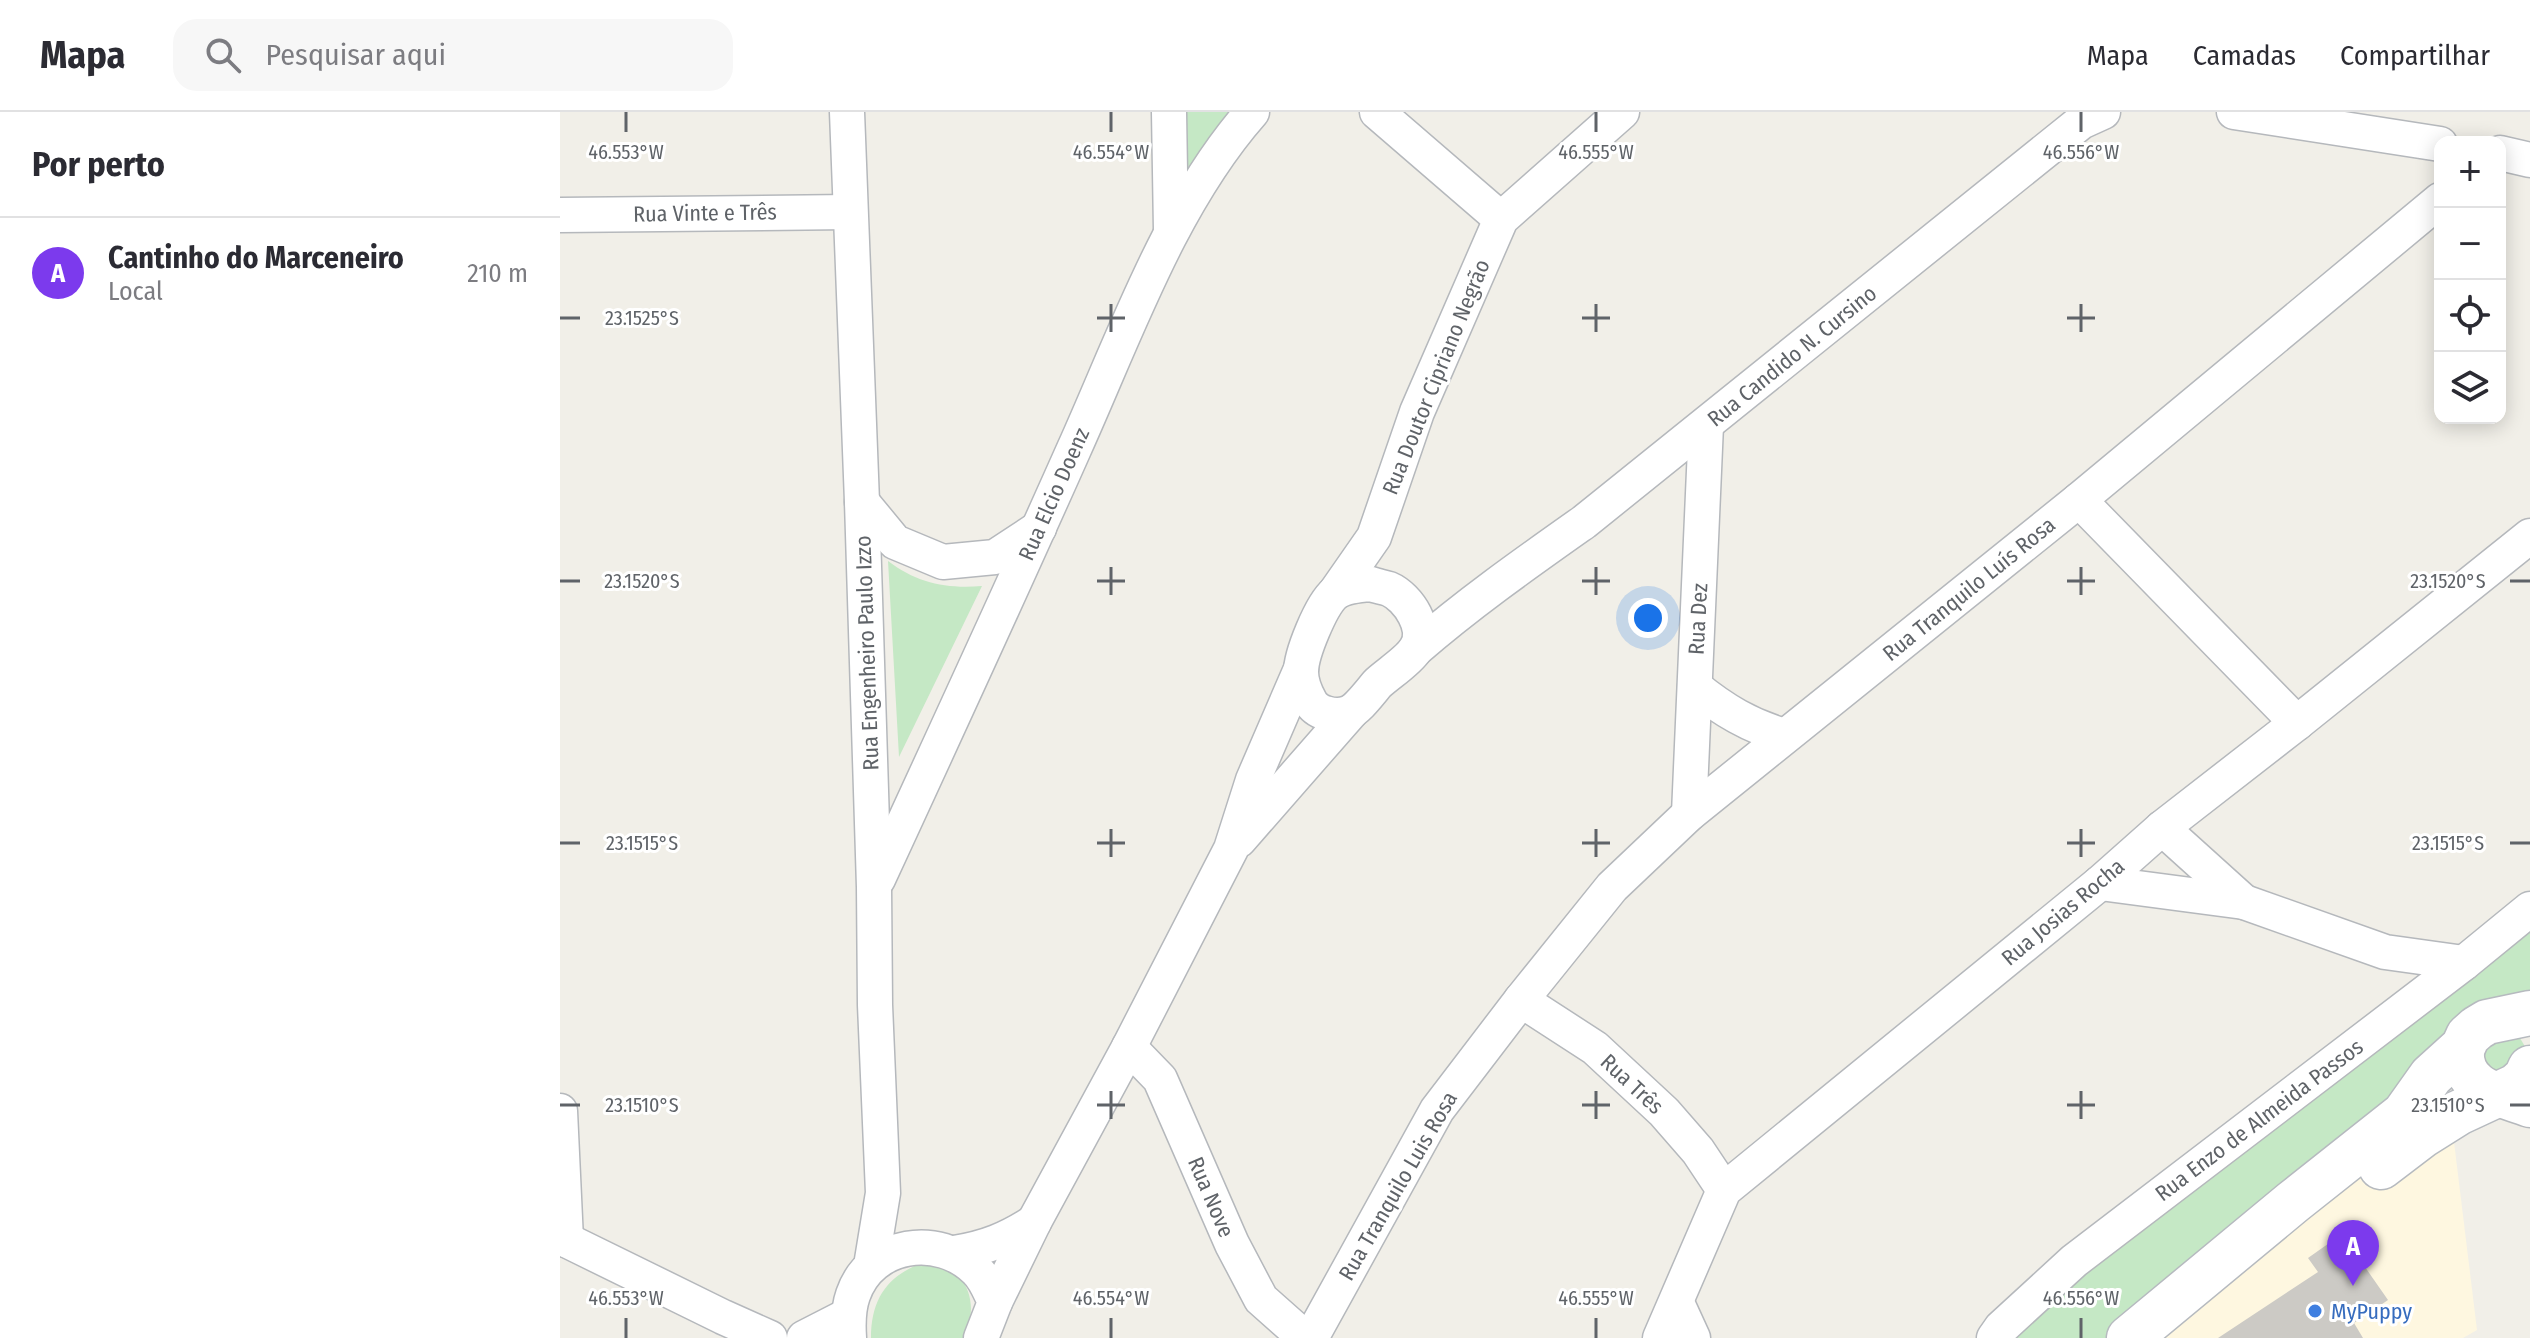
<!DOCTYPE html>
<html lang="pt">
<head>
<meta charset="utf-8">
<style>
  body { margin:0; font-family:"Fira Sans Condensed",sans-serif; background:#f7f7f7; color:#2b2b33 }
  .controls { position:absolute; right:24px; top:24px; display:grid; overflow:hidden; border-radius:16px; box-shadow:0 4px 20px #0003 }
  .controls button { width:72px; height:72px; display:grid; place-items:center; padding:0; border:0; border-bottom:2px solid #e1e1e2; background:#fff; color:#2b2b33; font:40px sans-serif }
  .you { position:absolute; left:1088px; top:506px; width:28px; height:28px; margin:-20px; border:6px solid #fff; border-radius:50%; background:#1a73e8; box-shadow:0 0 0 12px #1a73e833 }
  .badge { display:grid; place-items:center; width:52px; height:52px; border-radius:50%; background:#7c3aed; color:#fff; font-size:26px; font-weight:700 }
  .pin { position:absolute; translate:-50% -66px; filter:drop-shadow(0 2px 4px #0008) }
  .pin::after { content:''; position:absolute; top:42px; width:28px; height:24px; background:inherit; clip-path:polygon(0 0,100% 0,50% 100%) }
  .list { margin:0; padding:0; list-style:none }
  h2 { display:flex; justify-content:space-between; align-items:center; height:104px; margin:0; padding:0 32px; font-size:34px }
  h2 small { font-size:26px; font-weight:400; color:#7c7c81 }
  .list li { display:grid; grid-template-columns:52px 1fr auto; gap:24px; align-items:center; box-sizing:border-box; height:112px; padding:0 32px; border-top:2px solid #e1e1e2 }
  .list b { display:block; font-size:30px; white-space:nowrap }
  .list p { margin:0; font-size:26px; white-space:nowrap; color:#7c7c81 }
  .list em { font-size:26px; font-style:normal; color:#7c7c81 }
  .icon { flex:none; width:44px; height:44px; fill:none; stroke:currentColor; stroke-width:2; stroke-linecap:round; stroke-linejoin:round }
  .map { position:relative; flex:none; width:1970px; height:1226px; overflow:hidden }
  header { display:flex; align-items:center; gap:48px; box-sizing:border-box; height:112px; padding:0 40px; background:#fff; border-bottom:2px solid #e1e1e2 }
  header strong { font-size:38px }
  nav { display:flex; gap:44px; margin-inline-start:auto; font-size:28px }
  .search { width:560px; height:72px; background:#f7f7f7; display:flex; align-items:center; gap:20px; box-sizing:border-box; padding:0 28px; border-radius:24px; color:#7c7c81; font-size:30px }
  main { display:flex }
  aside { flex:1; background:#fff }
  .map>svg:first-child { display:block }
  .commercial { fill:#fef7e0 }
  .green { fill:#c5e8c5 }
  .building { fill:#cccac5 }
  .lines { fill:none; stroke-linecap:round; stroke-linejoin:round }
  .minor-casing { stroke:#b5b8bc; stroke-width:37 }
  .tertiary-casing { stroke:#b5b8bc; stroke-width:45 }
  .secondary-casing { stroke:#b6babf; stroke-width:47 }
  .minor { stroke:#fff; stroke-width:34 }
  .tertiary { stroke:#fff; stroke-width:42 }
  .secondary { stroke:#fff; stroke-width:44 }
  .ticks { fill:none; stroke:#5f6368; stroke-width:3 }
  .shop-dot { fill:#3f7fe0; stroke:#fff; stroke-width:3 }
  .labels { text-anchor:middle; dominant-baseline:central; stroke-width:6; stroke-linejoin:round; paint-order:stroke }
  .street-label { font-size:22px; fill:#5f6368; stroke:#fff }
  .shop-label { font-size:22px; fill:#366cbe; stroke:#fff; text-anchor:start }
  .ticks-label { font-size:20px; text-anchor:middle; fill:#5f6368; stroke:#fff; stroke-width:6; stroke-linejoin:round; paint-order:stroke }
</style>
</head>
<body>
<header>
<strong>Mapa</strong>
<div class="search"><svg class="icon" aria-label="search" viewBox="0 0 24 24"><circle cx="10" cy="10" r="6"/><path d="M15 15l6 6"/></svg>Pesquisar aqui</div>
<nav><a>Mapa</a><a>Camadas</a><a>Compartilhar</a></nav>
</header>
<main>
<aside>
<h2>Por perto<small></small></h2>
<ul class="list">
<li><span class="badge">A</span><div><b>Cantinho do Marceneiro</b><p>Local</p></div><em>210 m</em></li>
</ul>
</aside>
<div class="map">
<svg width="1970" height="1226" viewBox="0 0 1970 1226">
  <rect width="100%" height="100%" fill="#f1efe8"/>
  <path class="commercial" d="M1889 989 1917 1218 1903 1226H1571Z"/>
  <g class="green">
    <path d="M609 0H692L611 119Z"/>
    <path d="M328 449C357 471 386 477 422 474L339 645Z"/>
    <path d="M1970 802V901L1571 1226H1437Z"/>
    <path d="M1957 921 1967 938 1938 973 1910 935Z"/>
    <path d="M367 1149C376 1153 392 1156 398 1163 415 1182 413 1205 405 1226H311C311 1185 329 1162 367 1149Z"/>
  </g>
  <path class="building" d="M1782 1122 1828 1188 1794 1211 1803 1226H1658L1758 1160 1748 1146Z"/>
  <g class="lines">
    <g class="minor-casing">
      <g id="minor">
        <path d="M287 0 302 390 314 775 315 893 323 1081 311 1154"/>
        <path d="M609 0 611 119"/>
        <path d="M817 0 941 107"/>
        <path d="M1674 0 1880 32"/>
        <path d="M1940 41 1970 48"/>
        <path d="M0 103 290 100"/>
        <path d="M1519 388 1737 611"/>
        <path d="M302 390 335 430 383 450 435 445 479 416"/>
        <path d="M811 472C816 474 823 475 829 477 848 485 870 518 855 538 848 549 829 561 818 571 810 580 798 597 788 601 775 606 756 601 750 589 745 580 741 571 741 560 741 542 761 493 775 481 785 474 799 473 811 472Z"/>
        <path d="M775 481 814 425 857 300 941 107 1062 0"/>
        <path d="M856 537C909 491 966 451 1024 410L1521 10 1543 0"/>
        <path d="M1135 575C1163 598 1190 614 1225 624"/>
        <path d="M1129 702 1146 313"/>
        <path d="M1602 716 1684 790"/>
        <path d="M679 728 791 600"/>
        <path d="M318 767C384 624 450 481 514 337 565 224 610 93 692 0"/>
        <path d="M1540 771 1684 790 1825 840 1904 851"/>
        <path d="M961 888 1035 936 1104 1000 1138 1039 1164 1078"/>
        <path d="M569 935 600 967 672 1132 701 1187 745 1226"/>
        <path d="M0 999 6 1128"/>
        <path d="M0 1125 163 1205 210 1226"/>
        <path d="M394 1141C426 1136 448 1127 474 1110"/>
        <path d="M435 1190 474 1110 569 935 671 737 693 668 741 557"/>
        <path d="M1117 1191 1133 1226"/>
        <path d="M244 1226 287 1204"/>
        <path d="M289 1226C288 1211 288 1197 293 1183 311 1130 379 1121 416 1158 425 1166 430 1180 435 1190L421 1226"/>
        <path d="M751 1226 877 998 961 888 1052 775 1129 702 1519 388 1880 88"/>
        <path d="M1100 1226 1164 1078 1540 771 1602 716 1737 611 1970 424"/>
        <path d="M1434 1226 1441 1216 1514 1149 1904 851 1970 797"/>
      </g>
    </g>
    <g class="tertiary-casing">
      <path id="tertiary" d="M1903 935C1899 977 1938 982 1970 994"/>
    </g>
    <g class="secondary-casing">
      <g id="secondary">
        <path d="M1821 1055 1863 1023 1898 1001 1956 974 1966 965 1970 956"/>
        <path d="M1569 1226 1733 1090 1844 1002 1871 964 1903 935 1908 924 1917 916 1927 910 1970 901"/>
      </g>
    </g>
    <use href="#minor" class="minor"/>
    <use href="#tertiary" class="tertiary"/>
    <use href="#secondary" class="secondary"/>
  </g>
  <path class="ticks" d="M66 0V20M551 0V20M1036 0V20M1521 0V20M551 192V220M1036 192V220M1521 192V220M0 206H20M537 206H565M1022 206H1050M1507 206H1535M551 455V483M1036 455V483M1521 455V483M0 469H20M537 469H565M1022 469H1050M1507 469H1535M1950 469H1970M551 717V745M1036 717V745M1521 717V745M0 731H20M537 731H565M1022 731H1050M1507 731H1535M1950 731H1970M551 979V1007M1036 979V1007M1521 979V1007M0 993H20M537 993H565M1022 993H1050M1507 993H1535M1950 993H1970M66 1206V1226M551 1206V1226M1036 1206V1226M1521 1206V1226"/>
  <circle class="shop-dot" cx="1755" cy="1199" r="8"/>
  <g class="labels">
    <g class="street-label">
      <text transform="translate(145 101) rotate(-1)">Rua Vinte e Três</text>
      <text transform="translate(1232 244) rotate(-39)">Rua Candido N. Cursino</text>
      <text transform="translate(876 265) rotate(-68)">Rua Doutor Cipriano Negrão</text>
      <text transform="translate(494 382) rotate(-66)">Rua Elcio Doenz</text>
      <text transform="translate(1409 477) rotate(-39)">Rua Tranquilo Luís Rosa</text>
      <text transform="translate(1138 507) rotate(-87)">Rua Dez</text>
      <text transform="translate(307 541) rotate(-92)">Rua Engenheiro Paulo Izzo</text>
      <text transform="translate(1503 800) rotate(-40)">Rua Josias Rocha</text>
      <text transform="translate(1072 972) rotate(43)">Rua Três</text>
      <text transform="translate(1699 1008) rotate(-37)">Rua Enzo de Almeida Passos</text>
      <text transform="translate(838 1074) rotate(-60)">Rua Tranquilo Luis Rosa</text>
      <text transform="translate(651 1085) rotate(67)">Rua Nove</text>
    </g>
    <g class="shop-label">
      <text x="1771" y="1199">MyPuppy</text>
    </g>
  </g>
  <g class="ticks-label">
    <text x="66" y="47">46.553°W</text>
    <text x="551" y="47">46.554°W</text>
    <text x="1036" y="47">46.555°W</text>
    <text x="1521" y="47">46.556°W</text>
    <text x="82" y="213">23.1525°S</text>
    <text x="1888" y="476">23.1520°S</text>
    <text x="82" y="476">23.1520°S</text>
    <text x="1888" y="738">23.1515°S</text>
    <text x="82" y="738">23.1515°S</text>
    <text x="1888" y="1000">23.1510°S</text>
    <text x="82" y="1000">23.1510°S</text>
    <text x="66" y="1193">46.553°W</text>
    <text x="551" y="1193">46.554°W</text>
    <text x="1036" y="1193">46.555°W</text>
    <text x="1521" y="1193">46.556°W</text>
  </g>
</svg>
<div class="controls">
<button>+</button>
<button>−</button>
<button><svg class="icon" aria-label="locate" viewBox="0 0 24 24"><circle cx="12" cy="12" r="6"/><path d="M12 2v4M12 18v4M2 12h4M18 12h4"/></svg></button>
<button><svg class="icon" aria-label="layers" viewBox="0 0 24 24"><path d="M12 4l9 5-9 5-9-5zM3 14l9 5 9-5"/></svg></button>
</div>
<div class="you"></div>
<div class="pin badge" style="left:1793px;top:1174px">A</div>
</div>
</main>
</body>
</html>
